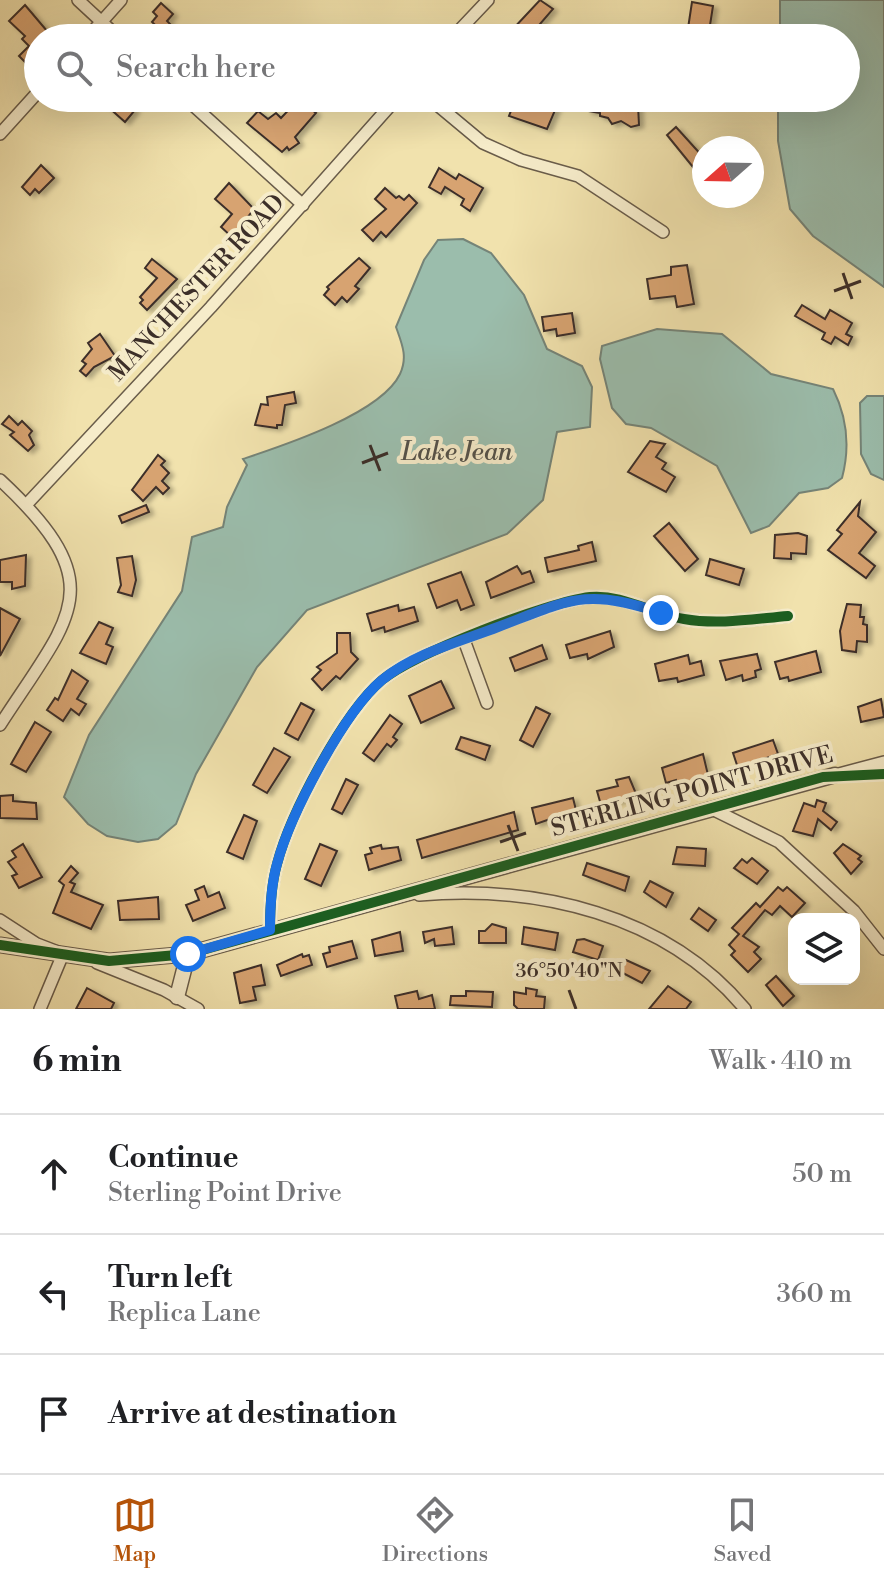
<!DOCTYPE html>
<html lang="en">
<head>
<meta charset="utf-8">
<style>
  body { margin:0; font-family:"Libre Bodoni",serif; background:#f6f6f6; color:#202124 }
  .controls { position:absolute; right:24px; bottom:24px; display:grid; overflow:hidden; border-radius:16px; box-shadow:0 8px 32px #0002 }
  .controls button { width:72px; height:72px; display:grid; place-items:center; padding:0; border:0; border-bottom:2px solid #e0e0e0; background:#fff; color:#202124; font:40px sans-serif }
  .compass { position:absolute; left:692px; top:136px; width:72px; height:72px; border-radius:50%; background:#fff; box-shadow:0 8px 32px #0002; rotate:250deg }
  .stop { position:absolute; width:24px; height:24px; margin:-18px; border:6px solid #1a73e8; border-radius:50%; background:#fff }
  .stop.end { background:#1a73e8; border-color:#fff; box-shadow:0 2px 8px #0008 }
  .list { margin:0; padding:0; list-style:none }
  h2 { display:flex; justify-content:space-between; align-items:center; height:104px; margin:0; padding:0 32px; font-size:34px }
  h2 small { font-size:26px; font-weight:400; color:#757577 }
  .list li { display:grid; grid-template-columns:52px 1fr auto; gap:24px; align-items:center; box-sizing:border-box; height:120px; padding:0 32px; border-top:2px solid #e0e0e0 }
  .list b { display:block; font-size:30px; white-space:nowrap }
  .list p { margin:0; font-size:26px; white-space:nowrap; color:#757577 }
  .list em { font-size:26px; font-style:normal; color:#757577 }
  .icon { flex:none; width:44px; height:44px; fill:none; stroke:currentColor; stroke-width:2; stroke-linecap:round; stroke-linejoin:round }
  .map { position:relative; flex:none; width:884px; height:1009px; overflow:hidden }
  .search { position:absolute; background:#fff; box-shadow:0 8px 32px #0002; left:24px; right:24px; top:24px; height:88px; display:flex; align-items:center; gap:20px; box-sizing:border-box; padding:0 28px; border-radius:44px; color:#757577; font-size:30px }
  .sheet { height:464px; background:#fff }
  nav { display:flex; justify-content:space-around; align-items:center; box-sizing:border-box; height:112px; border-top:2px solid #e0e0e0; background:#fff; font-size:22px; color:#757577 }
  nav a { display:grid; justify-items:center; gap:4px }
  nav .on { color:#b45309 }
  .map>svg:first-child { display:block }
  .water { fill:#9bbdac; stroke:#758478; stroke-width:2 }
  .building { fill:#d7a371; stroke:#3c2f29; stroke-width:2; filter:url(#shadow) }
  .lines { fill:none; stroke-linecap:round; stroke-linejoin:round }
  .minor-casing { stroke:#695c4a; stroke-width:14 }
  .tertiary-casing { stroke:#695c4a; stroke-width:17 }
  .minor { stroke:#f6ecca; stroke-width:11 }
  .tertiary { stroke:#f6ecca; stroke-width:14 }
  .cycleway-casing { stroke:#f6ecca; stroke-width:15 }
  .cycleway { stroke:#1b5e20; stroke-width:10 }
  .route { stroke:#1a73e8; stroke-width:10 }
  .ticks { fill:none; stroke:#3c2f29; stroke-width:3 }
  .labels { text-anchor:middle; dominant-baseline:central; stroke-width:8; stroke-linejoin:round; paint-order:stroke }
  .street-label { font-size:24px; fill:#3c2f29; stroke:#f6ecca }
  .water-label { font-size:26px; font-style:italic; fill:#54524a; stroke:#f6ecca }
  .ticks-label { font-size:20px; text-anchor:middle; fill:#3c2f29; stroke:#f6ecca; stroke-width:8; stroke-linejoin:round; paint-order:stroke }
</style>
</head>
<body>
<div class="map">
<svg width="884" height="1009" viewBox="0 0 884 1009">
  <defs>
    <filter id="shadow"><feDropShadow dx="4.5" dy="2.5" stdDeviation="2" flood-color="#0004"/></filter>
  </defs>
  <rect width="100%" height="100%" fill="#f1e2ad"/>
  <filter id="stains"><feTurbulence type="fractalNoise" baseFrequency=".0025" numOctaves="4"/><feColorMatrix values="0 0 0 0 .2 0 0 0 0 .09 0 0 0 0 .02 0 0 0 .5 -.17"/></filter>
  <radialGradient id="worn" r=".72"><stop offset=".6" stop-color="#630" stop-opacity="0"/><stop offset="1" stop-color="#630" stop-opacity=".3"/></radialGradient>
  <g class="water">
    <path d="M780 0H884V287L813 236 790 209 778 141V98H846V38H780Z"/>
    <path d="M463 239 491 253 524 295 547 349 582 366 592 387 590 427 557 432 543 500 507 534 307 610 257 667 196 774 176 824 158 839 138 842 107 836 88 824 64 797 89 735 182 591 192 537 223 527 227 507 247 465 243 459C282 446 381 414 400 374 408 357 402 344 396 327L424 260 438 240Z"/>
    <path d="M657 329 722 334 771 374 833 389C847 417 850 448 842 478L828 488 799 493 769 526 751 533 717 466 651 428 626 424 612 408 600 359 602 346Z"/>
    <path d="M867 396H884V480L871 474 861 454 860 403Z"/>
  </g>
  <g class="building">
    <path d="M540 0 553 9 528 38H521L512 30Z"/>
    <path d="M692 2 713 6 708 38 687 35Z"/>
    <path d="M161 3 173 14 167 21 184 38H169L152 22 157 16 153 12Z"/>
    <path d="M25 5 53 38H38V57L29 66 19 56 29 46 22 39 25 36 9 21Z"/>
    <path d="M98 98H124L135 110 125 122Z"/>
    <path d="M516 98H540L539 103 556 108 547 129 509 116Z"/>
    <path d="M298 100 316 113 295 137 299 143 289 150 287 147 282 152 247 123 258 111 268 119 276 113 281 118Z"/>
    <path d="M590 101 638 105 639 125 631 127 621 121 612 124 608 118 600 116V113L588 111Z"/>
    <path d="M676 127 704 158V166L697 172 667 135Z"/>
    <path d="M41 165 54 178 39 193 35 189 30 195 22 187Z"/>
    <path d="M439 168 456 179 459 174 483 188 470 211 461 205 464 199 445 187 441 194 429 187Z"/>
    <path d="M229 183 254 209 232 237 221 227 232 214 215 199Z"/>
    <path d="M385 188 396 198 399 196 404 200 409 195 417 203 386 237 381 232 373 241 362 230 386 209 375 199Z"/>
    <path d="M359 258 370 268 355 286 359 289 347 302 342 297 335 305 324 295 329 289 327 287Z"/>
    <path d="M152 259 177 279 147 310 140 303 143 300 140 297 157 278 145 268Z"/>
    <path d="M687 265 694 304 677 307 675 296 650 299 647 279 671 275V267Z"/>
    <path d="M802 305 825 319 830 310 852 323 846 334 852 337 848 345 835 337 831 344 822 339 825 333 795 316Z"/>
    <path d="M572 313 575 333 557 336 556 329 544 331 542 317Z"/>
    <path d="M100 334 115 356 94 367 86 376 80 371 86 364 82 361 92 349 88 343Z"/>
    <path d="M294 392 296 403 285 405 282 425H277V428L255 425 261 404 268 405 267 397Z"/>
    <path d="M9 416 18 425 22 421 32 431 29 435 34 445 28 451 10 435 14 432 2 424Z"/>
    <path d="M650 441 665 444 656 457 666 463 662 469 675 477 666 492 628 472Z"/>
    <path d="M158 455 165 461 161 465 169 473 162 481 169 488 163 494 156 487 143 501 132 490Z"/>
    <path d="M860 502 858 516 876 532 859 553 875 566 866 578 828 550 842 534 837 530Z"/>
    <path d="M146 505 149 512 122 523 119 516Z"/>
    <path d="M669 523 698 559 685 571 654 536Z"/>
    <path d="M798 533 807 536 806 554 791 553V559L774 558 775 535Z"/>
    <path d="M592 542 596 561 548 572 545 558 579 550 578 546Z"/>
    <path d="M26 555 25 586 12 589V582H0V560Z"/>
    <path d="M132 556 136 580 132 596 118 592 121 585 117 558Z"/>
    <path d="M710 559 744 569 739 585 706 575Z"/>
    <path d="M517 566 522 574 530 571 534 582 491 598 486 582Z"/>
    <path d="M461 572 474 605 461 610 457 600 437 608 428 584Z"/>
    <path d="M847 604 861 605 860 617H864L863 624 867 625V642L857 641 856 652 842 650 840 631Z"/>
    <path d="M398 605 399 611 414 607 418 621 385 632 384 627 372 631 367 614Z"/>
    <path d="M0 608 20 619 0 656Z"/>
    <path d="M99 622 113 628 106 644 113 647 106 664 80 653Z"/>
    <path d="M610 631 614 647 588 659 587 654 570 658 566 645Z"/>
    <path d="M337 633H350L351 652 358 659 340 679 336 676 322 690 312 679 321 670 317 667 337 653Z"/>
    <path d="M542 645 547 659 515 671 510 658Z"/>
    <path d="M816 651 821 672 789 681 788 677 780 679 775 662Z"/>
    <path d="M757 654 761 669 755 671 756 677 743 681 742 675 726 680 720 661Z"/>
    <path d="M688 655 690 664 701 661 704 675 678 682 677 678 659 681 655 664Z"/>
    <path d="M72 670 88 681 77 699 86 704 79 715 71 709 63 721 47 710 55 698 58 700Z"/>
    <path d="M441 681 454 708 421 723 409 696Z"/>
    <path d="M881 699 884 717 861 722 858 707Z"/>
    <path d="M301 703 314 710 298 740 285 733Z"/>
    <path d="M536 707 550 714 533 747 520 740Z"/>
    <path d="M390 715 402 724 393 737 397 740 391 747 387 744 374 761 363 753Z"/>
    <path d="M35 722 51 732 26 772 11 764Z"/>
    <path d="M461 737 490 746 485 760 456 749Z"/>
    <path d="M773 740 778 754 738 768 733 753Z"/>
    <path d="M274 748 290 757 267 793 253 785Z"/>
    <path d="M703 754 708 775 684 784H677L676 780 666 783 662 768Z"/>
    <path d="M629 777 637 796 601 805 597 791 618 786 616 780Z"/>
    <path d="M346 779 358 785 342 814 332 809Z"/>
    <path d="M13 795V801L36 803 37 819 0 818V796Z"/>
    <path d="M573 798 576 810 536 824 532 808Z"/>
    <path d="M817 800 826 803 823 811 837 822 831 830 818 819 813 836 793 831 804 803 815 807Z"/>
    <path d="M514 812 518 830 422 858 417 840Z"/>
    <path d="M244 815 257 821 243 859 227 852Z"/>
    <path d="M23 844 42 877 19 888 12 876 17 874 8 862 16 857 12 851Z"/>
    <path d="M320 844 337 851 321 886 305 879Z"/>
    <path d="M843 844 861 856 858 859 862 862 851 874 834 853Z"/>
    <path d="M381 845 382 849 398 847 401 860 369 870 365 855 372 853 370 848Z"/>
    <path d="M677 847 706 849 705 866 673 864Z"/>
    <path d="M752 858 768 871 757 884 734 868 742 859 747 863Z"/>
    <path d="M587 863 629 877 625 891 583 875Z"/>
    <path d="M71 866 78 873 70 882 75 884 71 892 103 905 91 929 53 913 64 885 59 881Z"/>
    <path d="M650 881 673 893 666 907 644 892Z"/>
    <path d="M204 886 208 897 219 892 225 908 193 921 186 905 199 900 195 890Z"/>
    <path d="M778 887 783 891 787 887 805 903 792 917 780 906 772 915 765 910 743 936 759 947 754 952 761 959 748 972 731 955 735 951 729 945 739 934 732 928 756 903 760 907Z"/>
    <path d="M158 897 159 919 120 920 118 901Z"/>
    <path d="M699 908 716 920 708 931 691 919Z"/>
    <path d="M492 924 506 928V943H479V931H485Z"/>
    <path d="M452 927 454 944 435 946 434 939 425 943 423 932Z"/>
    <path d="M524 927 558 933 555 950 522 944Z"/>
    <path d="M400 932 403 951 375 956 372 940Z"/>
    <path d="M584 939 603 946 598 960 573 952 577 940Z"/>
    <path d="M352 941 357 958 327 967 323 954 330 952 329 947Z"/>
    <path d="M302 954 303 957 309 955 312 965 281 976 277 965Z"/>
    <path d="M626 960 650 971 642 983 619 971Z"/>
    <path d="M261 965 265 985 253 987 256 1000 240 1003 234 973Z"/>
    <path d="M776 976 794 996 783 1006 766 985Z"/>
    <path d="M668 986 691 1002 686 1009H649Z"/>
    <path d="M87 988 114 1003 111 1009H76Z"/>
    <path d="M526 988 537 990 536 996 545 997 544 1009H518L514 1005V992L526 994Z"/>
    <path d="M417 991 419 999 432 995 435 1009H398L395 996Z"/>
    <path d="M466 991 493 992 492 1007 450 1005 451 996H466Z"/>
  </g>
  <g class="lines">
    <g class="minor-casing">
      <g id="minor">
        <path d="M78 0 119 38"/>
        <path d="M87 38 121 0"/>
        <path d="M452 38 488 0"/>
        <path d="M185 98 303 205"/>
        <path d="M429 98 483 143 521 160 578 176 663 232"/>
        <path d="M0 134 38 92"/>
        <path d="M0 480C114 586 71 615 0 725"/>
        <path d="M26 505 211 307 397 98"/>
        <path d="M464 640 487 703"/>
        <path d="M860 773 884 774"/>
        <path d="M835 775 884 762"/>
        <path d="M710 808 779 842 854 911 884 949"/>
        <path d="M419 895C537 885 666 914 745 1009"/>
        <path d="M0 920 37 944 63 954 40 1009"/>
        <path d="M270 930C270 907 271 885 277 864 290 814 343 713 382 680 415 653 548 602 590 597 623 594 652 614 684 619 718 625 753 619 788 616"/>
        <path d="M97 963 164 990 198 1009"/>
      </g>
    </g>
    <g class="tertiary-casing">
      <g id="tertiary">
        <path d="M0 945 109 961 188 954 835 775"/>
        <path d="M177 997 188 954"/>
      </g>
    </g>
    <use href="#minor" class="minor"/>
    <use href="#tertiary" class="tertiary"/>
    <g class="cycleway-casing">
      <g id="cycleway">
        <path d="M270 930C270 907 271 885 277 864 290 814 343 713 382 680 415 653 548 602 590 597 623 594 652 614 684 619 718 625 753 619 788 616"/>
        <path d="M0 945 109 961 188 954 823 777 884 774"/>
      </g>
    </g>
    <use href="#cycleway" class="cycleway"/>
  </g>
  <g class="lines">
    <path class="route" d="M188 954 270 930C270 908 271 885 277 864 290 815 344 712 382 680 415 653 459 642 498 627 569 600 586 587 661 613"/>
  </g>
  <path class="ticks" d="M843 273 852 299M834 291 861 281M370 445 380 471M362 463 388 453M508 825 518 851M500 842 526 833M569 990 576 1009"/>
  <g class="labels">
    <g class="street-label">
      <text transform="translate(197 288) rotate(-47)">MANCHESTER ROAD</text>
      <text transform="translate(692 792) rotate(-15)">STERLING POINT DRIVE</text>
    </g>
    <g class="water-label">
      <text x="457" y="452">Lake Jean</text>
    </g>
  </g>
  <g class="ticks-label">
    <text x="569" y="977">36°50'40"N</text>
  </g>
  <rect width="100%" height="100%" filter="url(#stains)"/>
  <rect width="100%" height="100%" fill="url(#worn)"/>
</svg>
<div class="controls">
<button><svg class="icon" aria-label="layers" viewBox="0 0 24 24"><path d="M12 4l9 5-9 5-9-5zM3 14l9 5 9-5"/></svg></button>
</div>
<svg class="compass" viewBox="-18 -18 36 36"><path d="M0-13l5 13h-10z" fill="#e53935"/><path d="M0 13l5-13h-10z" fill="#757577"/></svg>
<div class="stop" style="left:188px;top:954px"></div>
<div class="stop end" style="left:661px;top:613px"></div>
<div class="search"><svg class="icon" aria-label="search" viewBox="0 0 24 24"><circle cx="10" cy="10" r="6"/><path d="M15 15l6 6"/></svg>Search here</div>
</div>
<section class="sheet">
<h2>6 min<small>Walk · 410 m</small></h2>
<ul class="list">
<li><svg class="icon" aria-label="ahead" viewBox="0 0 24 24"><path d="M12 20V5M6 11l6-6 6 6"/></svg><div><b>Continue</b><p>Sterling Point Drive</p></div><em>50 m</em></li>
<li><svg class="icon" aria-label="left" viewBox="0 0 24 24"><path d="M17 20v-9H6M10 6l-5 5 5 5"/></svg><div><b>Turn left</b><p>Replica Lane</p></div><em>360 m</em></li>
<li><svg class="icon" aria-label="arrive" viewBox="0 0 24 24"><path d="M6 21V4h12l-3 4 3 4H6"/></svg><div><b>Arrive at destination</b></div></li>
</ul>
</section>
<nav>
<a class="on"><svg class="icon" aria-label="map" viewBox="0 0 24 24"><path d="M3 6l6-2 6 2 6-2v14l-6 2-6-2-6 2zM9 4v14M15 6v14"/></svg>Map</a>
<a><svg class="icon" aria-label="directions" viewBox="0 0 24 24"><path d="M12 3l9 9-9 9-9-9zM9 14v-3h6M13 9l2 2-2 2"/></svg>Directions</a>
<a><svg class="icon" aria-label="saved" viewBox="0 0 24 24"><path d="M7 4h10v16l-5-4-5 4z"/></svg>Saved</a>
</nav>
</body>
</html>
